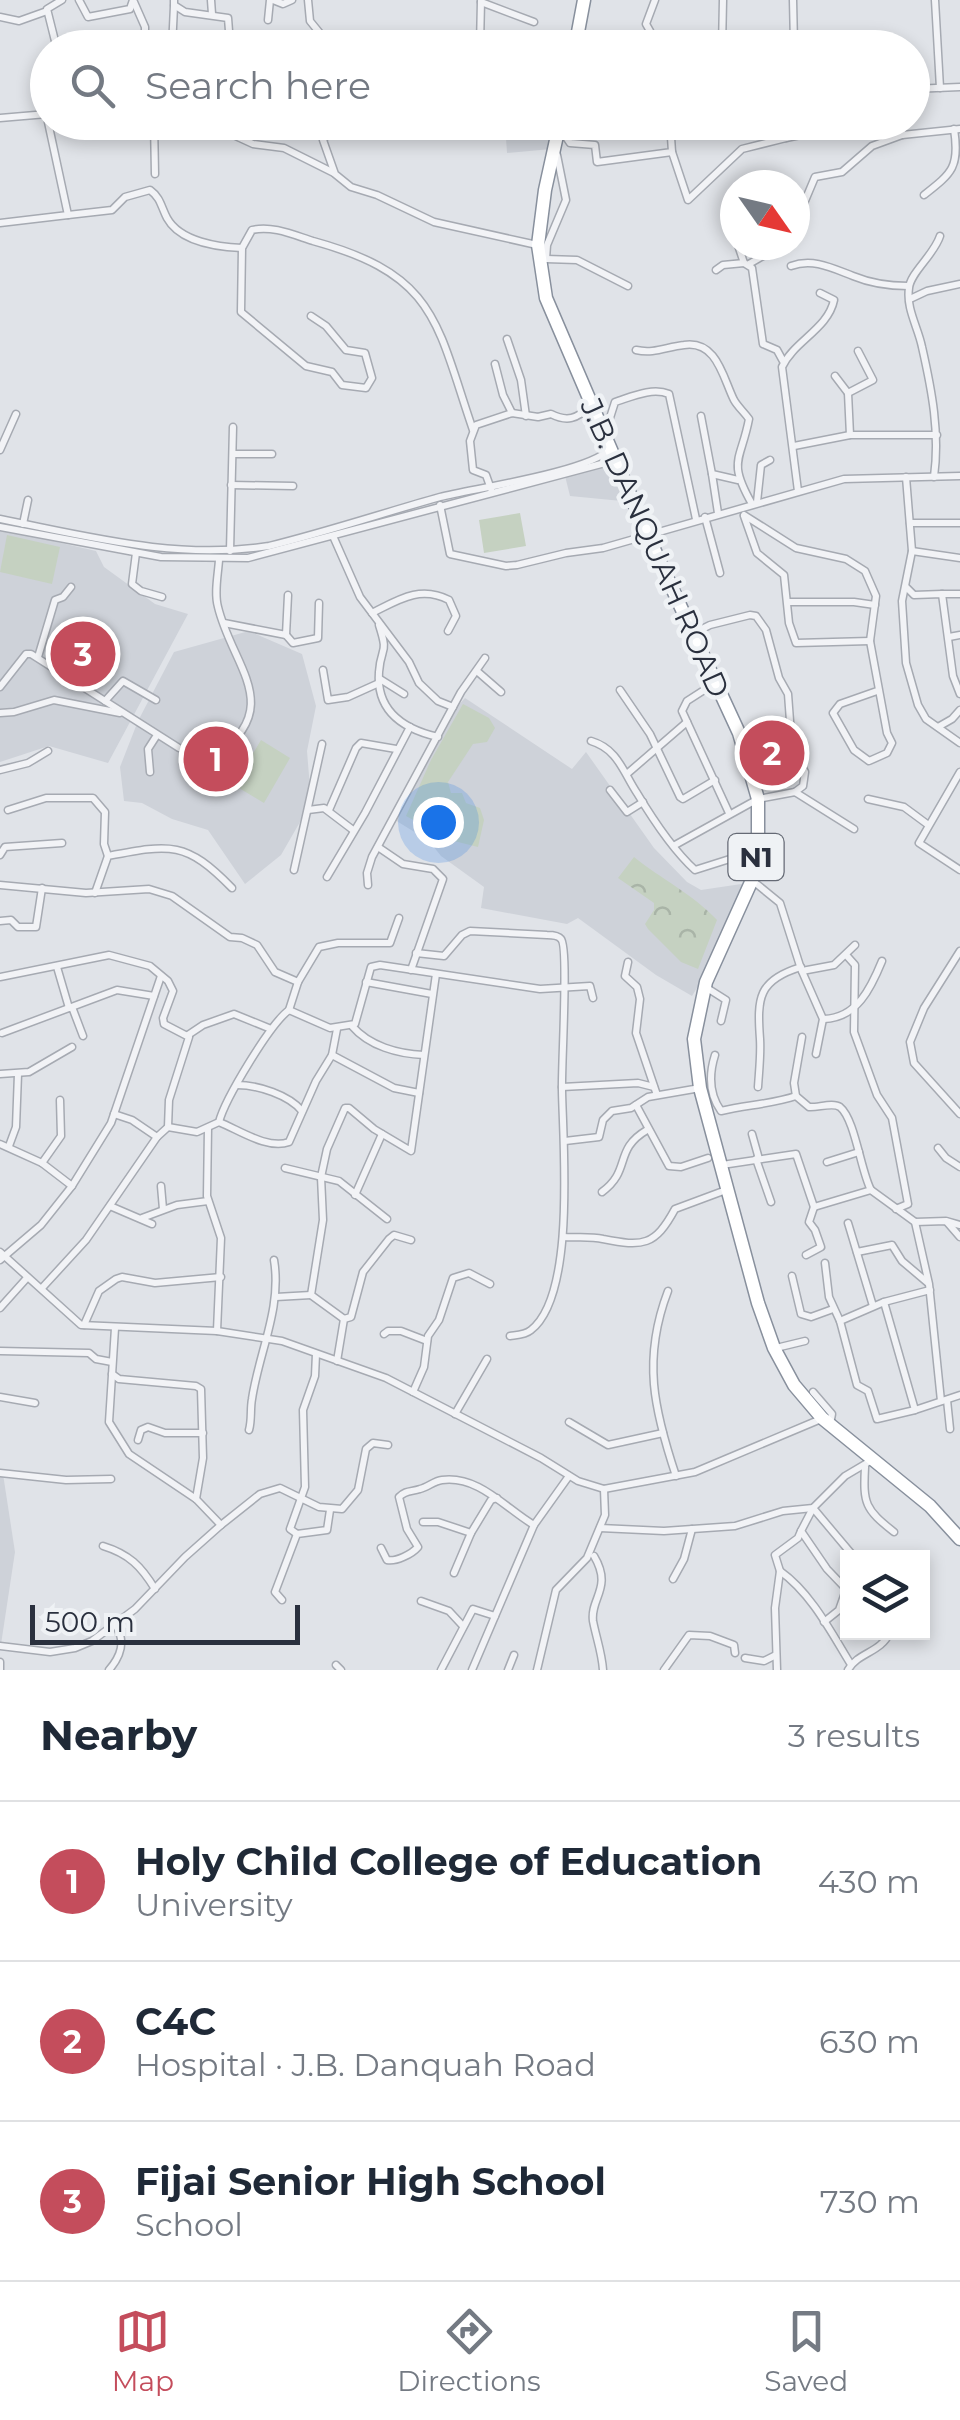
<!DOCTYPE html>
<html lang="en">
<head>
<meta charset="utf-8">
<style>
  body { margin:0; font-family:Montserrat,sans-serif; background:#f2f2f3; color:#1f2937 }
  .controls { position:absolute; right:30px; bottom:30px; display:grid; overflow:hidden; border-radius:0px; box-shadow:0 5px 15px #0003 }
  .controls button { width:90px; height:90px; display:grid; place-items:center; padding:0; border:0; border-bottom:2px solid #e0e1e3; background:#fff; color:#1f2937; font:50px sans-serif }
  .compass { position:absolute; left:720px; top:170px; width:90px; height:90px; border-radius:50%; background:#fff; box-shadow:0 5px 15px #0003; rotate:124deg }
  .scale { position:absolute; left:30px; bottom:25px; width:270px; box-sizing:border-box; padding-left:10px; border:5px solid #2a303e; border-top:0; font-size:28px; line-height:35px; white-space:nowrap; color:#2a303e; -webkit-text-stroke:8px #eff2f5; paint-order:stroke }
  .you { position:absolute; left:438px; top:822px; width:35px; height:35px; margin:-25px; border:8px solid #fff; border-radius:50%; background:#1a73e8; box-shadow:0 0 0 15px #1a73e833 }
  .badge { display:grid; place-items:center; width:65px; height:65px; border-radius:50%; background:#c44d5c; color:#fff; font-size:32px; font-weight:700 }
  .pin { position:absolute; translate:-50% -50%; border:5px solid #fff; box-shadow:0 2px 10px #0006 }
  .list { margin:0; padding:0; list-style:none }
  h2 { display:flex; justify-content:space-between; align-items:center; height:130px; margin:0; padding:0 40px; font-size:42px }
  h2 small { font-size:32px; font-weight:400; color:#747a83 }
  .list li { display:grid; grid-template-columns:65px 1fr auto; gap:30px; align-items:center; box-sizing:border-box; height:160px; padding:0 40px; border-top:2px solid #e0e1e3 }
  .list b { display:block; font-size:38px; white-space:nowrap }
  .list p { margin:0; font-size:32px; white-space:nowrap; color:#747a83 }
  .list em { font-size:32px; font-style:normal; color:#747a83 }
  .icon { flex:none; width:55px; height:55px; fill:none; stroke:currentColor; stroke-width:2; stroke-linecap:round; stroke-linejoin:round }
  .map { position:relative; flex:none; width:960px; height:1670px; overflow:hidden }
  .search { position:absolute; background:#fff; box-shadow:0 5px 15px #0003; left:30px; right:30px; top:30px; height:110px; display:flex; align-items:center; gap:25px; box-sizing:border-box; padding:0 35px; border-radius:55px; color:#747a83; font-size:38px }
  .sheet { height:610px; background:#fff }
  nav { display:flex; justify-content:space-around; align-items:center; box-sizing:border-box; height:140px; border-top:2px solid #e0e1e3; background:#fff; font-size:28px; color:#747a83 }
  nav a { display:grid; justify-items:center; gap:5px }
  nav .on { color:#c44d5c }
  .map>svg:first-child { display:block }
  .built { fill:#ced2d9 }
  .grass { fill:#c5d1c1 }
  .forest { fill:url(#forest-crowns) }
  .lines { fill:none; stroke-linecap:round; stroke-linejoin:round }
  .minor-casing { stroke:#a6aab2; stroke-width:9 }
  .highway-casing { stroke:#88909d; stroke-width:15 }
  .minor { stroke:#f2f3f6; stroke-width:6 }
  .highway { stroke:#fff; stroke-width:12 }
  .labels { text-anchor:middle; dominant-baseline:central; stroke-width:9; stroke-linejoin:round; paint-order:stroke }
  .shield { fill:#eff2f5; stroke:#656a75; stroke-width:2.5 }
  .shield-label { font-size:28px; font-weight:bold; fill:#2a303e }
  .street-label { font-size:30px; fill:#2a303e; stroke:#eff2f5 }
</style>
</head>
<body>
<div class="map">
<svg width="960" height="1670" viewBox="0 0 960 1670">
  <defs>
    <pattern id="forest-crowns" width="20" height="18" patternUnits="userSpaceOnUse" patternTransform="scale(2.5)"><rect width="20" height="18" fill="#c5d1c1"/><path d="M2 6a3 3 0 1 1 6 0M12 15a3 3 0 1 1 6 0" fill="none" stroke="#a9b4a7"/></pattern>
  </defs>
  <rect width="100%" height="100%" fill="#e0e3e8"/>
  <g class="built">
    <path d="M505 123 556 125 551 149 507 153Z"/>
    <path d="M612 465 632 502 570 496 565 476Z"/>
    <path d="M0 529 96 551 104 567 155 604 188 614 108 763 49 746 0 762Z"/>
    <path d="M249 631 302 654 316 706 307 751 310 788 300 822 281 855 245 884 208 830 172 819 142 803 124 801 120 767 138 721 174 652Z"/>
    <path d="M465 698 572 769 586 752 654 848 687 882 701 890 748 883 709 968 692 996 656 975 578 918 567 924 481 908 484 887 441 856 429 841 395 820 456 708Z"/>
    <path d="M3 1474 15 1552 0 1651V1475Z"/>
  </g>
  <g class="grass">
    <path d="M520 513 526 546 484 553 479 520Z"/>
    <path d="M7 535 60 547 52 584 0 572Z"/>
    <path d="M463 704 489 718 495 728 487 742 473 744 448 782 451 793H462L466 803 480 808 484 820 478 847 450 840 406 816 431 760Z"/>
    <path d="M261 740 290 758 264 803 234 785Z"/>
  </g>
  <path class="forest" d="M634 857C661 879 693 894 717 920L698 969 681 962 648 929 645 924 654 910V903L618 878Z"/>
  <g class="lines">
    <g class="minor-casing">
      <g id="minor">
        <path d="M79 0 88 17 130 9 133 0"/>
        <path d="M174 0V5L185 12 228 18 230 44 226 48"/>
        <path d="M211 0 212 14"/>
        <path d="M273 0 283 4 292 0"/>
        <path d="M308 0 310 21 332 48"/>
        <path d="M793 0 794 44 799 47 819 44 821 48"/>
        <path d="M935 0 940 88"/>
        <path d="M481 2 534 22"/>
        <path d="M0 17 19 21 47 11"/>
        <path d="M268 20 270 0"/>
        <path d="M650 31 646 24 655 0"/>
        <path d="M398 36 453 48"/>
        <path d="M56 45 47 9 62 0"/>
        <path d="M119 48 133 45 145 35V27L134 2"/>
        <path d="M172 48 174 6"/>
        <path d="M477 48 480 45 481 1"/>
        <path d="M722 48 723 0"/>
        <path d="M912 89 960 87"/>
        <path d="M0 118 47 114 48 117"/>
        <path d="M154 122 155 174"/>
        <path d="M205 122 253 144 284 148 334 173"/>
        <path d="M336 122 323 140 335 174 351 187 377 195 434 222 537 245"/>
        <path d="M528 122H554"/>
        <path d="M782 122 786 138 805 134V122"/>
        <path d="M902 122V135"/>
        <path d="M557 131 564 134 570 143 595 145 597 162 672 152 670 122"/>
        <path d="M672 152 688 200 742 149 786 138"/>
        <path d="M924 195C952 173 960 167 954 129"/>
        <path d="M68 215 112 210 125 197 150 190C161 198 161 207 167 218 180 242 219 247 242 248"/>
        <path d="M799 215 815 177 842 172 872 146 902 135 960 129"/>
        <path d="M0 223 68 215 48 122"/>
        <path d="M730 230 735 239"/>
        <path d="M738 245 744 263 752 268 763 344 777 350 783 361"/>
        <path d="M546 259 547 245 566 200 557 155"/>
        <path d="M546 259 577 260 628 286"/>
        <path d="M749 264 782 245"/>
        <path d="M791 266C813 258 832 268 853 276 870 283 889 286 908 286"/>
        <path d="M716 270 723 265 744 263"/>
        <path d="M910 299 927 291 960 284"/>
        <path d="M311 316 326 326 346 350 365 353 372 378 366 388 342 385 332 372 306 366 241 312 242 248 252 230C272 225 294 235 313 241 437 275 436 322 473 430"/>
        <path d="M507 339 521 380 526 416"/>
        <path d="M636 350C654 354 666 347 684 345 717 340 723 378 734 400 738 407 744 412 749 419 741 461 727 460 752 504"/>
        <path d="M495 364 503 395 512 413"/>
        <path d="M835 376 848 393"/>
        <path d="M701 416 712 474 738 480"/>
        <path d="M601 428 608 424 615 402C631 397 652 387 669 394L696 519"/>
        <path d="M850 435 848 393 873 380 858 351"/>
        <path d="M794 446 850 435H937"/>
        <path d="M0 450 16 414"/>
        <path d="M233 454H272"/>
        <path d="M712 474 718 513"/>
        <path d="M906 477 912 551 902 601 906 663 918 705 926 719 960 743"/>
        <path d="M934 477C940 433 932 391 922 347 918 327 906 309 909 288 910 273 934 255 940 236"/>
        <path d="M231 485 293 486"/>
        <path d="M491 489 486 475 473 470 470 441 476 425 512 413 538 417 551 414C567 422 577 419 590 406"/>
        <path d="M798 491 782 367C794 341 828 329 834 300L820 293"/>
        <path d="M757 502 761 465 770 460"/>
        <path d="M440 505 450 554 506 566 517 565 566 553 603 548 844 479 960 476"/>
        <path d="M744 515 796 548 846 559 865 571 876 596 870 641 887 733 892 743 887 753 869 761 854 750 833 713 840 704 877 691"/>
        <path d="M744 516 757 553 784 575 789 623 796 643 870 641"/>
        <path d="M705 517 720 573"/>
        <path d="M0 519C91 537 176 560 269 546 326 532 383 513 440 497 476 488 588 472 610 449"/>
        <path d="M910 523H960"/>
        <path d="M23 524 28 500"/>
        <path d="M0 527 161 557 248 558 605 463 618 465"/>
        <path d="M333 536 360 597 409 662 419 683 438 701 453 707"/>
        <path d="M230 551 233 427"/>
        <path d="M912 551 960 558"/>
        <path d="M136 553 132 584 141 591 162 597"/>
        <path d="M907 588 914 595 942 594 953 676 960 694"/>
        <path d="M942 594H960"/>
        <path d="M788 602H854L875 605"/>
        <path d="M372 613C398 600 420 585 449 600L456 616 448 631"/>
        <path d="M224 623 286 635 288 595"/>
        <path d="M379 625C389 656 381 645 379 672 376 711 403 729 438 737"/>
        <path d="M694 633 710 625 750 615 756 616 766 630 779 678 788 694 792 748 805 772 803 786 795 792"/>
        <path d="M286 635 293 643 318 638 319 603"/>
        <path d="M949 637 960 635"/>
        <path d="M38 657 55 600 63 597 71 587"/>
        <path d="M323 670 328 700 348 697 379 683"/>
        <path d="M478 672 501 692"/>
        <path d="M380 679 404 694"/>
        <path d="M715 683 687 701 682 711 729 813"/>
        <path d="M0 687 26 654H31L179 748"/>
        <path d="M620 690 650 734 680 797 683 799 715 780"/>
        <path d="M105 701 123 681 156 700"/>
        <path d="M0 713 14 712 54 700 120 713"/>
        <path d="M938 727 952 719 960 710"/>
        <path d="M591 741C618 749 623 772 637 793 652 818 674 851 695 870L755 851"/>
        <path d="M217 755C285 706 232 666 218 607 214 593 218 575 219 560"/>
        <path d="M0 770 28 763 48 751"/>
        <path d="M150 772 148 749 157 735"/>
        <path d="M960 772 919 843 960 870"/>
        <path d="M628 773 687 722"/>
        <path d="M610 790 627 812 643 802"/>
        <path d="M868 799 904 807 927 824"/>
        <path d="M8 810 46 798H93L105 812 104 844 108 856"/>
        <path d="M308 810 324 808 353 830"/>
        <path d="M329 810 356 748 361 743 396 749"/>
        <path d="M675 845 758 799 795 792 854 829"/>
        <path d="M378 847 403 864 433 869 443 879 411 970"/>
        <path d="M0 855 5 847 62 843"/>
        <path d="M294 870 322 744"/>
        <path d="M327 877 365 813 410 727"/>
        <path d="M753 881 780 903 801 969 823 1019 816 1054"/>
        <path d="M0 885 86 893 149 889 172 896 230 937 242 938 257 945 275 972 298 982 289 1010"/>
        <path d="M368 885 367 873 372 857 461 692 485 658"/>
        <path d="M95 893 108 856C171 844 186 841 232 888"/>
        <path d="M0 921 11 920 18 927H36L42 888"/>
        <path d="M960 951 924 1008 910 1042 914 1063 960 1114"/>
        <path d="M416 953 444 956 462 935 470 931 547 935C551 935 558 935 561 939 569 947 561 1070 562 1091 563 1145 576 1295 531 1330 525 1335 517 1335 510 1336"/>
        <path d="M847 956 855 965 854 1032 877 1095 892 1118 908 1204 896 1209"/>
        <path d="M628 962 625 976 637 987 640 999 636 1033 657 1095"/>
        <path d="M57 967 69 1008"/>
        <path d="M802 971 834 965 855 945"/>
        <path d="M0 977 109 955 150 966 168 981 173 991 163 1018 164 1024 189 1037 169 1100 168 1127"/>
        <path d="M298 982 319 947 338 943H390L399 918"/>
        <path d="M366 982 432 994"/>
        <path d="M707 988 726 1000 721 1021"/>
        <path d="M72 1007 83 1036"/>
        <path d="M824 1019C857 1018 871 988 882 961"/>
        <path d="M352 1026C369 1046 398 1054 424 1055"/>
        <path d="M2 1033 117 990 154 996"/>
        <path d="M188 1035 203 1025 234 1014 271 1029"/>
        <path d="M802 1037 794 1083 796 1096 809 1107C817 1108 833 1102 840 1107 855 1119 861 1172 871 1190"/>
        <path d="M332 1055 394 1088 419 1093"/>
        <path d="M715 1055C709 1074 709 1094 721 1111 746 1105 772 1104 796 1096"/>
        <path d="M0 1074 29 1072 72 1047"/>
        <path d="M237 1085C258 1085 289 1095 302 1111"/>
        <path d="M562 1087 638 1083 654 1087"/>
        <path d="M758 1087C759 1071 761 1055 760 1039 757 998 758 980 801 967"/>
        <path d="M636 1105 669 1166 681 1167 708 1158"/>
        <path d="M114 1114 132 1120 157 1137"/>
        <path d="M219 1122C239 1130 268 1150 289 1142L316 1081 332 1055 337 1029"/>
        <path d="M208 1128 207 1196 221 1238 217 1331"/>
        <path d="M752 1134 759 1159"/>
        <path d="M565 1141 599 1137 603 1120 612 1111 631 1108 648 1097 700 1088"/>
        <path d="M0 1144 42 1163 72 1186"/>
        <path d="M9 1146 16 1127 18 1074"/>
        <path d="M938 1148 946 1158 960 1167"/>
        <path d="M756 1159 771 1202"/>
        <path d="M827 1162 859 1152"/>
        <path d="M42 1163 61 1136 60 1100"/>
        <path d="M722 1165 796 1154 814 1207"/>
        <path d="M285 1168 339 1181 387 1219"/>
        <path d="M161 1186 163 1209"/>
        <path d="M602 1192C632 1170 613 1150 647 1130"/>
        <path d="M355 1195 382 1134"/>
        <path d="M110 1206 152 1224"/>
        <path d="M814 1207 871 1190 915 1222 929 1284 941 1401"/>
        <path d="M142 1218 177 1205 208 1201"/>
        <path d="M915 1222 946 1221 960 1225"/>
        <path d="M947 1222 960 1237"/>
        <path d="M848 1223 873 1306"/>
        <path d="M563 1237C576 1238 590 1236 603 1239 643 1247 655 1246 675 1209L726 1190"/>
        <path d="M0 1252 81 1325 217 1331 282 1341 386 1378 541 1458 578 1481 604 1489 695 1472 821 1419"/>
        <path d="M857 1252 892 1245 902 1261 928 1283"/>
        <path d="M806 1255 821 1247 815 1230 809 1222 814 1207"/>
        <path d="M0 1260 41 1225 72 1186 111 1123 161 976"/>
        <path d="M825 1263 829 1297 840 1321"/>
        <path d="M792 1276 801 1314 811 1317 833 1309"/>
        <path d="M42 1288 86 1240 157 1137 168 1127 197 1132 219 1122C225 1099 270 1024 289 1010L330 1028 355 1024 371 967 380 965 540 989 590 986 593 998"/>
        <path d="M668 1291C642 1359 654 1410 676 1476"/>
        <path d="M276 1297 311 1295"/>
        <path d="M884 1302 915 1410 960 1395"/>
        <path d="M0 1308 26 1279"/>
        <path d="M344 1319 311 1295 323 1220 321 1177 327 1149 345 1108H349L374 1129 411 1151 436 974"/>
        <path d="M84 1325 99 1291 116 1279 122 1277 155 1283 221 1277"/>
        <path d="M115 1328 109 1422 129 1454 196 1499"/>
        <path d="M384 1334 388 1331H401L427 1341"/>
        <path d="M776 1348 805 1341"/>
        <path d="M0 1351 89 1353 96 1359 112 1362"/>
        <path d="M337 1361 344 1319 351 1317 363 1272 389 1239 394 1235 411 1240"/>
        <path d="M112 1374 119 1379 196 1386 201 1389 203 1458 196 1499 221 1525"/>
        <path d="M413 1392 424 1367 428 1336 439 1320 453 1278 469 1273 490 1284"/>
        <path d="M813 1392 832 1414 830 1424"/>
        <path d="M0 1397 35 1403"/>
        <path d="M947 1400 950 1429"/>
        <path d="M915 1410 877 1419 868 1391 857 1385 840 1321 884 1302 930 1290"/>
        <path d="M455 1414 487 1359"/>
        <path d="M569 1422 608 1445 663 1433"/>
        <path d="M249 1430C252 1419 250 1410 252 1399 259 1352 282 1308 274 1260"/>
        <path d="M138 1440 141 1430 148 1427 165 1433H203"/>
        <path d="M865 1467C863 1504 865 1509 894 1532"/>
        <path d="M0 1473 66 1480 111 1479"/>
        <path d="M423 1522H438L471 1533"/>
        <path d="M600 1528 664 1531 735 1526 783 1511 813 1508 845 1476 872 1460"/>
        <path d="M297 1534 290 1529 305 1487 303 1410 315 1376 316 1354"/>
        <path d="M103 1546C129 1554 141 1566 155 1589"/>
        <path d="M381 1548 387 1560C396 1562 412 1554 418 1547L407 1529 399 1497C406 1490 411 1492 420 1489 428 1487 434 1481 442 1480 479 1475 506 1509 534 1525"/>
        <path d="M594 1556C613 1588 590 1598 593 1621 596 1637 602 1653 603 1670"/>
        <path d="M780 1571C811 1593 831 1632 850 1663"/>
        <path d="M454 1573 471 1533 491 1500 497 1498"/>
        <path d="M673 1579 684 1559 692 1529"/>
        <path d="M848 1591 827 1569 801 1531 813 1508 855 1558"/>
        <path d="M282 1600 275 1592 297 1534 327 1530 330 1510"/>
        <path d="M421 1601 449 1611 462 1625"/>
        <path d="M824 1622 839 1610 846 1590"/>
        <path d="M0 1646 50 1652 75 1648 92 1641 135 1609 185 1557 221 1525 260 1494 280 1488 319 1507 342 1509 358 1490 366 1449 373 1443 388 1445"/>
        <path d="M745 1658 764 1661 776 1655"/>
        <path d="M0 1662V1670"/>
        <path d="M336 1665 341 1670"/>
        <path d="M109 1670C121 1656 126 1642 116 1626"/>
        <path d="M441 1670 473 1609 495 1616"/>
        <path d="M472 1670 534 1525 569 1476"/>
        <path d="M508 1670 514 1655"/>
        <path d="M537 1670 556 1590 587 1558 605 1515 604 1489"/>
        <path d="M664 1670 689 1635 710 1636 734 1645 735 1653"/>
        <path d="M777 1670 775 1608 780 1571 775 1555 798 1538 801 1531"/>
        <path d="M848 1670C858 1652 881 1653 890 1632"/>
      </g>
    </g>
    <g class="highway-casing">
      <g id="highway">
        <path d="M575 48 584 0"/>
        <path d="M560 122 545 190 538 245 546 298 648 536 739 733 758 799V833L752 880 706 982 694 1039 700 1088 758 1303 774 1348 794 1385 822 1418 930 1506 960 1539"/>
      </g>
    </g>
    <use href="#minor" class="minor"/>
    <use href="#highway" class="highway"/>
  </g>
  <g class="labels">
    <rect class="shield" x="728.5" y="834" width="55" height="46" rx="8"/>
    <g class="shield-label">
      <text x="756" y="857">N1</text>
    </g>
    <g class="street-label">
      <text transform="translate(655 548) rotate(66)">J.B. DANQUAH ROAD</text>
    </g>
  </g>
</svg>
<div class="controls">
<button><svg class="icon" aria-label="layers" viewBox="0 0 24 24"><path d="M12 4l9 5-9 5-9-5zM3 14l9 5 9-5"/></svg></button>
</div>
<svg class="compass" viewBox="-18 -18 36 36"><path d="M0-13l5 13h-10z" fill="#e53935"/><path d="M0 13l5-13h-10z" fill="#747a83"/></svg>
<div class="scale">500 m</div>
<div class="you"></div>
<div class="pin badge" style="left:216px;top:759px">1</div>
<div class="pin badge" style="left:772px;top:753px">2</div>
<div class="pin badge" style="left:83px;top:654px">3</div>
<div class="search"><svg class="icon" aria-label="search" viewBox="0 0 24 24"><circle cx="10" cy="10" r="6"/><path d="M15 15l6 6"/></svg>Search here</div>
</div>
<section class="sheet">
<h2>Nearby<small>3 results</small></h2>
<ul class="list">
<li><span class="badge">1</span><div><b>Holy Child College of Education</b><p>University</p></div><em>430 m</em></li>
<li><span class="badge">2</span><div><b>C4C</b><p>Hospital · J.B. Danquah Road</p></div><em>630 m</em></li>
<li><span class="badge">3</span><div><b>Fijai Senior High School</b><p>School</p></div><em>730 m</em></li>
</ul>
</section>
<nav>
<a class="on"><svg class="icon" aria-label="map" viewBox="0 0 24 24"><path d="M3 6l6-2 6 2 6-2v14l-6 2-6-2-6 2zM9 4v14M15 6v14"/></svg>Map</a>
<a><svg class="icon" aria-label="directions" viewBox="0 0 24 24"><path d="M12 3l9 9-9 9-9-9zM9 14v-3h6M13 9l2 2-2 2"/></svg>Directions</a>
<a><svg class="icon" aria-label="saved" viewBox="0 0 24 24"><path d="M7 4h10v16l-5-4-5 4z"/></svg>Saved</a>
</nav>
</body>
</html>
